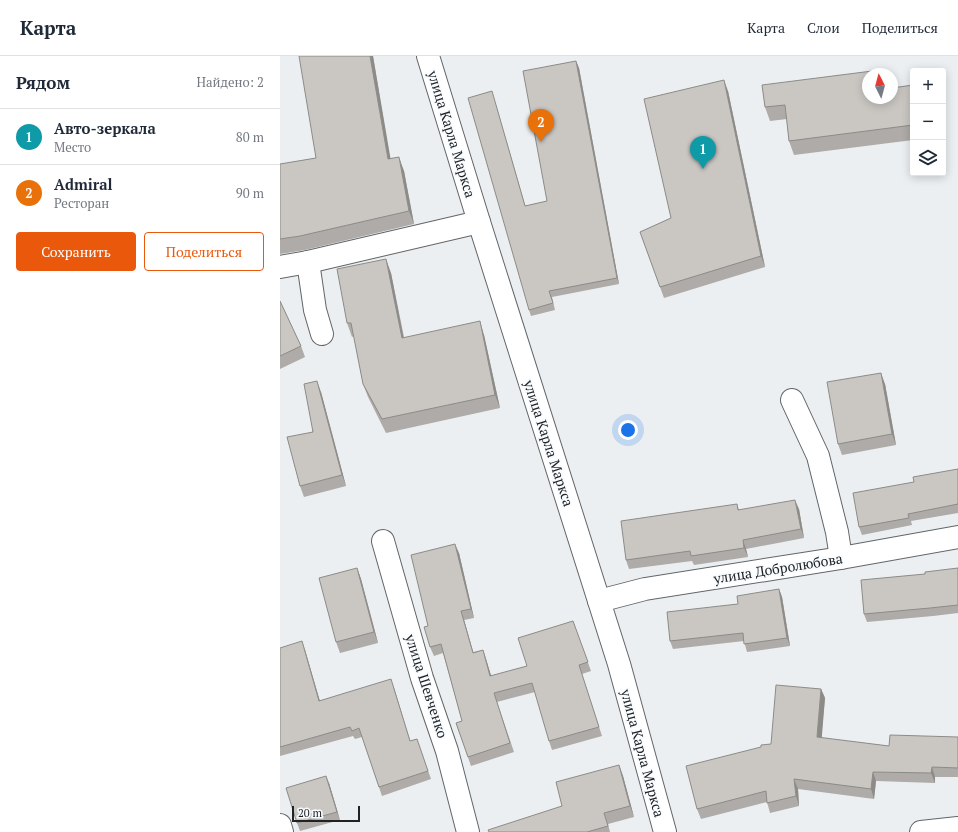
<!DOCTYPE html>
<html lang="ru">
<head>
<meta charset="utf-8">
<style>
  body { margin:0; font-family:"PT Serif",serif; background:#f6f6f7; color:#1f2937 }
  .controls { position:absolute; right:12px; top:12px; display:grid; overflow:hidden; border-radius:4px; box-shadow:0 2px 10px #0003 }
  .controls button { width:36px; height:36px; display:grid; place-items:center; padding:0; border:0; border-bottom:1px solid #e0e1e3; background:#fff; color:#1f2937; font:20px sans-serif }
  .compass { position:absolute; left:582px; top:12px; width:36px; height:36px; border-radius:50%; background:#fff; box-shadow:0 2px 10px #0003; rotate:354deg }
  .scale { position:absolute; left:12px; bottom:10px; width:68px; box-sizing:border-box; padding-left:4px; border:2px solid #212223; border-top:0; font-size:11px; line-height:14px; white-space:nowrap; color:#212223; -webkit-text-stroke:3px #f8fcff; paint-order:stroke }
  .you { position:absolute; left:348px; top:374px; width:14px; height:14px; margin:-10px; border:3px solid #fff; border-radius:50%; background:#1a73e8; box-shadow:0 0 0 6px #1a73e833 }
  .badge { display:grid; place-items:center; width:26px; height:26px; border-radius:50%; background:#ea580c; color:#fff; font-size:13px; font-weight:700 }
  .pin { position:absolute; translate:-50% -33px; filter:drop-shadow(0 1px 2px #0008) }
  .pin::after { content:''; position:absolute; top:21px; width:14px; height:12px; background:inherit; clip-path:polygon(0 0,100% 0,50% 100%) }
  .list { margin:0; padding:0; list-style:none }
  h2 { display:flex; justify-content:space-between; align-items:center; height:52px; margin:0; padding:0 16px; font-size:17px }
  h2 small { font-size:13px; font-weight:400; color:#747a83 }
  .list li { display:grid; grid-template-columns:26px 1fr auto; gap:12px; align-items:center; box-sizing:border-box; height:56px; padding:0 16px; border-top:1px solid #e0e1e3 }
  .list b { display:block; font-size:15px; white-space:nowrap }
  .list p { margin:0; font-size:13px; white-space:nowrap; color:#747a83 }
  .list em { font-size:13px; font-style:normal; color:#747a83 }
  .actions { display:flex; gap:8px; padding:12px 16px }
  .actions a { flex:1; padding:9px 0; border:1px solid #ea580c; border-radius:4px; text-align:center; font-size:14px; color:#ea580c }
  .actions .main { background:#ea580c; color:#fff }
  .icon { flex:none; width:22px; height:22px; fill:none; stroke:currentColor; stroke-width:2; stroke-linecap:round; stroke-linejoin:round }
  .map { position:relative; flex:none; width:678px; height:776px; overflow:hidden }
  header { display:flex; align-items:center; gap:24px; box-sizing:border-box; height:56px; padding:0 20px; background:#fff; border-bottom:1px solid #e0e1e3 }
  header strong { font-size:19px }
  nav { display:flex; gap:22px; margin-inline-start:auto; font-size:14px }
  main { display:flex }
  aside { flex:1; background:#fff }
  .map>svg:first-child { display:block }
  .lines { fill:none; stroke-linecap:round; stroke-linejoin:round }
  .minor-casing { stroke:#626668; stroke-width:24 }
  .minor { stroke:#fff; stroke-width:22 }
  .wall { fill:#aeaba8 }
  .shaded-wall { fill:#8d8b88 }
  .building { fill:#cac7c3; stroke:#8d8b88 }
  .labels { text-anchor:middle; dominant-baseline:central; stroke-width:4; stroke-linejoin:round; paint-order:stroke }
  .street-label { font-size:14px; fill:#212223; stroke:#f8fcff }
</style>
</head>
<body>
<header>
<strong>Карта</strong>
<nav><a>Карта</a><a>Слои</a><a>Поделиться</a></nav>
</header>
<main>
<aside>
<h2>Рядом<small>Найдено: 2</small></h2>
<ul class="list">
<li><span class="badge" style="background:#0f9aa8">1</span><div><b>Авто-зеркала</b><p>Место</p></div><em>80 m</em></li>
<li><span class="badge" style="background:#e8710a">2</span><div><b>Admiral</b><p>Ресторан</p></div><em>90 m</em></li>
</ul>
<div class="actions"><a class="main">Сохранить</a><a>Поделиться</a></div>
</aside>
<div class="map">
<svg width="678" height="776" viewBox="0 0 678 776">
  <rect width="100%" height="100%" fill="#ebeff2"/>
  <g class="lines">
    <g class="minor-casing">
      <g id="minor">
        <path d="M148 0 199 166 339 608 385 776"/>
        <path d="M28 206 35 254 42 278"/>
        <path d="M0 211 28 206 199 166"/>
        <path d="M512 344 538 400 557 476 561 502"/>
        <path d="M103 485 142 622 167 695 188 776"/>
        <path d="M319 545 365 533 561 502 678 481"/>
        <path d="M0 769 2 776"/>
        <path d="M641 776 678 772"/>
      </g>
    </g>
    <use href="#minor" class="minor"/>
  </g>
  <g class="wall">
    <path d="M93 0 110 103 124 115 134 168 25 194 0 198V108L36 102Z"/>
    <path d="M296 5 299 12 339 228 272 241 275 254 251 260 249 254 214 42 245 150 267 145Z"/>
    <path d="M482 29 588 42 633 29V84L514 99 509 85 507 63 490 65 485 51Z"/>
    <path d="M448 35 485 211 384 242 360 176 391 162Z"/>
    <path d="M111 217 124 281 204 279 220 352 106 377 88 341 83 328 74 280 72 281 67 267Z"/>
    <path d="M0 245 21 290 25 301 0 313Z"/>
    <path d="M605 328 616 389 562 399 558 388Z"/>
    <path d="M41 336 66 430 24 441 20 430Z"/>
    <path d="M678 413V457L631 465 632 469 582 479 579 471 634 426Z"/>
    <path d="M457 448 459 454 519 453 524 482 466 493 468 501 414 509 412 505 349 513 346 504Z"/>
    <path d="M179 497 194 562 184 564 193 596 203 594 206 603 211 620 247 610 293 565 311 615 302 618 322 680 272 694 269 685 255 636 217 646 234 696 191 710 176 667 182 665 163 597 154 600 150 591 148 570Z"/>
    <path d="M77 512 81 523 98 587 60 597 56 586Z"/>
    <path d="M678 512V557L653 560 587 566 584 558 645 518Z"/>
    <path d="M499 533 502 541 510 590 467 596 464 585 393 593 390 585 458 548Z"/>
    <path d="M0 592 25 594 40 645 114 632 130 685 137 683 151 723 102 740 82 681 75 683 73 680 0 700Z"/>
    <path d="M541 633 545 642 541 682 609 690 678 681V721H655V727L596 725 594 743 518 733 519 750 490 757 487 746 421 763 417 753 481 691 491 688Z"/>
    <path d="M339 709 343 720 354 761 328 768 330 776H209L282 750Z"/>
    <path d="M49 727 60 764 20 775 17 767Z"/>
  </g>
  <g class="shaded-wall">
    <path d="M90 0H93L113 117 108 103Z"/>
    <path d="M296 5 299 12 339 228 337 222Z"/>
    <path d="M444 24 448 35 485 211 481 200Z"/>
    <path d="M212 35 214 42 247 156 245 150Z"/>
    <path d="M119 101 124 115 134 168 129 155Z"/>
    <path d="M106 203 111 217 126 295 122 282Z"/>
    <path d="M200 265 204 279 220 352 215 339Z"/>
    <path d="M601 317 605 328 616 389 612 378Z"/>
    <path d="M37 325 41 336 66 430 62 419Z"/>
    <path d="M515 444 519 453 524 482 521 473Z"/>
    <path d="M463 484 466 493 468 501 464 492Z"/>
    <path d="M175 488 179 497 194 562 191 553Z"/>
    <path d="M77 512 81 523 98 587 94 576Z"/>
    <path d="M499 533 502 541 510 590 507 582Z"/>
    <path d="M181 555 184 564 196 606 193 597Z"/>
    <path d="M22 585 25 594 42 653 39 645Z"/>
    <path d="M203 594 206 603 214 629 210 620Z"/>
    <path d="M111 623 114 632 133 694 130 685Z"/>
    <path d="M541 633 545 642 541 691 537 681Z"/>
    <path d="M339 709 343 720 354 761 350 750Z"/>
    <path d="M652 711 655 721V727L651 717Z"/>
    <path d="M593 716 596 725 594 743 591 733Z"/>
    <path d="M46 720 49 727 60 764 57 756Z"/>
    <path d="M514 723 518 733 519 750 516 740Z"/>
  </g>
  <g class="building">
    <path d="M19 0H90L108 103 119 101 129 155 20 180 0 183V108L36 102Z"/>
    <path d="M296 5 337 222 269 235 273 247 249 254 188 42 212 35 245 150 267 145 243 15Z"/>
    <path d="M600 14V18H588V42H612V32L633 29V69L509 85 505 49 485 51 482 29Z"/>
    <path d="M444 24 481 200 380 231 360 176 391 162 364 43Z"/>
    <path d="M106 203 122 282 200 265 215 339 102 363 83 328 71 267H67L57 213Z"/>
    <path d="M0 245 21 290 0 300Z"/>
    <path d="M601 317 612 378 558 388 547 326Z"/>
    <path d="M37 325 62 419 20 430 7 381 33 376 24 328Z"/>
    <path d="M678 413V448L628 458 629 462 579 471 573 437 634 426 633 421Z"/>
    <path d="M515 444 521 473 463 484 464 492 411 500 410 495 346 504 341 465 457 448 458 454Z"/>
    <path d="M175 488 191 553 181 555 193 597 203 594 210 620 247 610 238 582 293 565 308 606 299 609 319 671 269 685 252 627 214 637 230 687 188 701 176 667 182 665 161 588 150 591 144 571 148 570 131 499Z"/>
    <path d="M77 512 94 576 56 586 39 522Z"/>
    <path d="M678 512V549L650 552 584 558 581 524 645 518V516Z"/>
    <path d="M499 533 507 582 464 588 463 577 390 585 387 556 458 548 457 540Z"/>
    <path d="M22 585 39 645 111 623 130 685 137 683 148 715 99 731 79 672 72 675 70 671 0 691V592Z"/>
    <path d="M496 629 541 633 537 681 609 690 610 679 678 681V712L652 711 651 717 593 716 591 733 514 723 516 740 487 747 486 735 417 753 406 710 481 691V689L491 688Z"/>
    <path d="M339 709 350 750 324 757 328 770 307 776H209L208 774 282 750 276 726Z"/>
    <path d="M46 720 57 756 17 767 6 732Z"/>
  </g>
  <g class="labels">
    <g class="street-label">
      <text transform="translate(172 78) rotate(73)">улица Карла Маркса</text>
      <text transform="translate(269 387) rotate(72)">улица Карла Маркса</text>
      <text transform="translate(498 512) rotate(-9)">улица Добролюбова</text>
      <text transform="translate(147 630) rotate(72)">улица Шевченко</text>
      <text transform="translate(363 697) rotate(75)">улица Карла Маркса</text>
    </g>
  </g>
</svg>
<div class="controls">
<button>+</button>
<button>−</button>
<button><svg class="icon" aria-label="layers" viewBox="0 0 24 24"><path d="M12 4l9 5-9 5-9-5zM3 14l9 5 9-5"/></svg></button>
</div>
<svg class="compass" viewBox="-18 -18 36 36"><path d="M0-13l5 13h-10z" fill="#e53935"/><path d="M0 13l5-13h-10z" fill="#747a83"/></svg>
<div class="scale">20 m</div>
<div class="you"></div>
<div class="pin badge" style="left:423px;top:113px;background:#0f9aa8">1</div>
<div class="pin badge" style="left:261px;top:86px;background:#e8710a">2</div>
</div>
</main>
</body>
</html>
